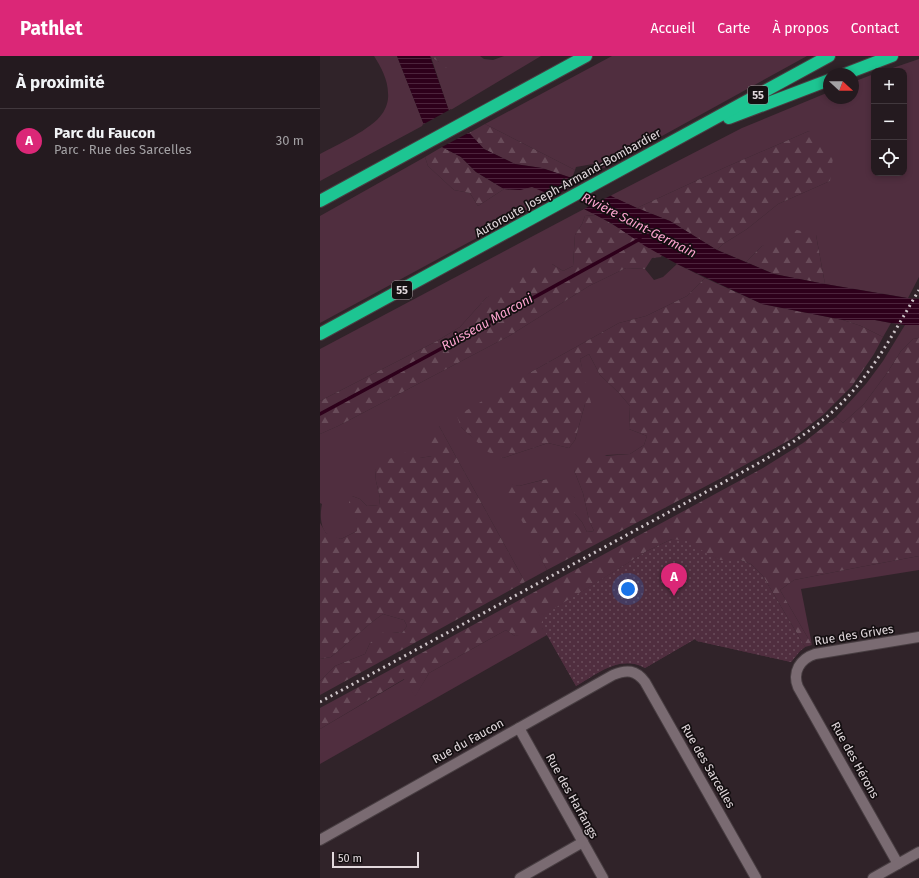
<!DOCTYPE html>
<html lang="fr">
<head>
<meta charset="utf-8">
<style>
  body { margin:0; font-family:"Fira Sans",sans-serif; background:#2c2328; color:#f1f3f6 }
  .controls { position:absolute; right:12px; top:12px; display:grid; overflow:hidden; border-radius:8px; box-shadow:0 2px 6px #0003 }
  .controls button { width:36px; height:36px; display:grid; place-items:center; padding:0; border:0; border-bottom:1px solid #41383d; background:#241a1f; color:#f1f3f6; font:20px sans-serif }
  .compass { position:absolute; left:503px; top:12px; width:36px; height:36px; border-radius:50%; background:#241a1f; box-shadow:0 2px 6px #0003; rotate:111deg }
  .scale { position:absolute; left:12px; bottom:10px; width:87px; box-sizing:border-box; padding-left:4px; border:2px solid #e1d8dc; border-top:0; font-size:11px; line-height:14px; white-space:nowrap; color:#e1d8dc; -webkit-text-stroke:3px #140f11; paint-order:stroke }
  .you { position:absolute; left:308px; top:533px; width:14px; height:14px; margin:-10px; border:3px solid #fff; border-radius:50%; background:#1a73e8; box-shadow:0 0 0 6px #1a73e833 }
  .badge { display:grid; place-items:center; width:26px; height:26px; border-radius:50%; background:#db2777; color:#fff; font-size:13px; font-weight:700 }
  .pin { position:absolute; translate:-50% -33px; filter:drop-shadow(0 1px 2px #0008) }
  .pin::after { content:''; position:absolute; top:21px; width:14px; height:12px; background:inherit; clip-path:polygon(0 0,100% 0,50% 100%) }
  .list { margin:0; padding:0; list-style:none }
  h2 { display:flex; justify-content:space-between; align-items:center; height:52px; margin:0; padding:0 16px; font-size:17px }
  h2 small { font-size:13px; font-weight:400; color:#a3a1a4 }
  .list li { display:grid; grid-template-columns:26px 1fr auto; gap:12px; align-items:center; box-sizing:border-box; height:64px; padding:0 16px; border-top:1px solid #41383d }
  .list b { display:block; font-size:15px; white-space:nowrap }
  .list p { margin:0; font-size:13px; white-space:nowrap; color:#a3a1a4 }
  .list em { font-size:13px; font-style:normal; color:#a3a1a4 }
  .icon { flex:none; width:22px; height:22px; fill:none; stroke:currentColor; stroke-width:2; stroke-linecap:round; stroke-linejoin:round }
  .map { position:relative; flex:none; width:599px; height:822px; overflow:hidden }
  header { display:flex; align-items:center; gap:24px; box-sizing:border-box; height:56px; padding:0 20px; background:#db2777; color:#fff }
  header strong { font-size:19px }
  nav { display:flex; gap:22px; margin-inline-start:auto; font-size:14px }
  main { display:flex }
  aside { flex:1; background:#241a1f }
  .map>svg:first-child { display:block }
  .grass { fill:#502e3f }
  .forest { fill:url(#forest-firs) }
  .park { fill:url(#park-dots) }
  .water { fill:url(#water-rules) }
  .pier { fill:#302329 }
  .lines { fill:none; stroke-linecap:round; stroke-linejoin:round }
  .stream { stroke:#2e001b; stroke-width:3.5 }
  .street-casing { stroke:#483e42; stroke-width:12 }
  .highway-casing { stroke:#483e42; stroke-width:14 }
  .street { stroke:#7a6b72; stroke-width:10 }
  .highway { stroke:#1dc592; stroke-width:12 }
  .rail { stroke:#cec5c9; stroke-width:3; stroke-dasharray:2 4; stroke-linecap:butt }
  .labels { text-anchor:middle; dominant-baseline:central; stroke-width:3.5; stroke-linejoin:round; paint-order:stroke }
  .shield { fill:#140f11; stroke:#a49c9f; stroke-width:1 }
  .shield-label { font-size:11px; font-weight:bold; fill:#e1d8dc }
  .street-label { font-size:12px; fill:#e1d8dc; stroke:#140f11 }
  .water-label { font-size:13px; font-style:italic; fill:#fca4cf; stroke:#140f11 }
</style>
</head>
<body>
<header>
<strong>Pathlet</strong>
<nav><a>Accueil</a><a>Carte</a><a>À propos</a><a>Contact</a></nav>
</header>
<main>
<aside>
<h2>À proximité<small></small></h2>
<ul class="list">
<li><span class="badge">A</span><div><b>Parc du Faucon</b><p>Parc · Rue des Sarcelles</p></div><em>30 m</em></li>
</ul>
</aside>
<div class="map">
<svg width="599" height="822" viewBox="0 0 599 822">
  <defs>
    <pattern id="forest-firs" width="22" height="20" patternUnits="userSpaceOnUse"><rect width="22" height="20" fill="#502e3f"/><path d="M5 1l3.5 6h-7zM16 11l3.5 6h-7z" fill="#694c5a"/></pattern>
    <pattern id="park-dots" width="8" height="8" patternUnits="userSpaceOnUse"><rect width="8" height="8" fill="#502e3f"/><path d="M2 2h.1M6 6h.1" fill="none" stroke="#694c5a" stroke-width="1.8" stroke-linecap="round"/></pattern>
    <pattern id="water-rules" width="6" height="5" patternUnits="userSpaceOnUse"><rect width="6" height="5" fill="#2e001b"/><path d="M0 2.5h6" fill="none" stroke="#4c243c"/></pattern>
  </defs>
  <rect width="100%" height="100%" fill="#302329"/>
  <g class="grass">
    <path d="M54 0H77L104 69 0 125V98C17 89 52 73 62 58 66 53 69 44 68 37 68 24 61 11 54 0Z"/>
    <path d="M132 0H160L164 3 173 4 184 0H221L129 55 111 1 119 6 132 7Z"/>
    <path d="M292 0H487L284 112 273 108 256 111 255 114 165 68Z"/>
    <path d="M599 3V221L588 242 505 228 496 179 442 190 426 206 397 194 403 188 427 173 458 148 510 125 489 75 406 111 317 152 290 140 422 72 509 36V42H533V26L554 18V117H584V15H564Z"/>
    <path d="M105 101 108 110 134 134 150 137 158 150 184 133 200 134 212 130 234 140 0 267V160Z"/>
    <path d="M264 153 276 159 265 160 262 168 255 179 253 210 243 215 232 208 166 242 140 271 117 285 0 345V293Z"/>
    <path d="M357 208 385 222 367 240 326 260 299 267 211 316 141 371 151 380 183 402 228 387 249 392 255 384 265 348 262 312 260 303 269 298 280 319 299 337 310 350 309 373 327 380 324 389 310 398 287 399 254 414 263 437 269 464 274 475 267 476 262 466 255 458V442L226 423 199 430 188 428 223 506 227 514 205 526 119 370 112 400 100 402 55 414 56 425 60 442 59 449 47 450 40 443 32 440 37 463V475L21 483C17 482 9 480 6 477 0 470 0 457 2 448L0 447V378L18 370 189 280 269 230 306 212 325 213 334 224 343 221Z"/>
    <path d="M523 264H555L571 267 563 281 541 270Z"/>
    <path d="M585 269H599V282L593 283 581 295 567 317 544 348 523 367 516 361 546 328 563 305Z"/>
    <path d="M368 485 400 504H420L485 591 480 595 471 606 377 585 375 583 325 612C300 598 277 618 256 630L227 579 0 708V673L85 623 95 640 109 617 186 574 195 580 223 572Z"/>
    <path d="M599 500V514L481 533 492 589 460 534 474 524 540 511Z"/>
    <path d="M63 558 84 564 87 570 82 577 72 576 50 587 45 598 15 610 0 625V603L11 601 52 566Z"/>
  </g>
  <g class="forest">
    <path d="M110 0H132V7L129 11 124 12 119 6 111 1Z"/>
    <path d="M165 68 255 114 252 122 222 112 195 108 164 93 149 77Z"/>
    <path d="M489 75 499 82 513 101 510 125 458 148 427 173 403 188 397 194 350 165 317 152 406 111Z"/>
    <path d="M122 91 141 101 156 116 184 133 158 150 150 137 134 134 108 110 105 101Z"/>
    <path d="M276 159C299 171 319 186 342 199L341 201 332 202 325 213 306 212 269 230 189 280 18 370 0 378V345L117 285 140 271 166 242 219 208H232L243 215 253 210 255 179 262 168 265 160Z"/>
    <path d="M477 174 496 179 505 228 454 218 426 206 442 190Z"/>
    <path d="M385 222 442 248 523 264 541 270 563 281 554 298 532 330 503 359 473 382 407 419 227 514 185 432 188 427 199 430 227 423 241 430 255 442V458L262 466 267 476 274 475 269 464 263 437 254 414 259 402 310 398 324 389 327 380 309 373 310 350 299 337 280 319 269 298 260 303 271 347 265 348 255 384 249 392 228 387 183 402 168 396 141 371 137 360 211 316 299 267 326 260 367 240Z"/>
    <path d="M599 282V500L540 511 474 524 460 534 492 589 485 591 443 520 431 508 420 504H400L386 497 352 483 327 495 223 560V572L215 578 195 580 186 574 109 617 95 641 84 623 0 673V652L349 463 443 412 483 387 516 361 523 367 544 348 567 317 581 295 593 283Z"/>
    <path d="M119 370 205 526 0 639V625L15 610 45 598 50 587 66 574 72 576 82 577 87 570 84 564 63 558 52 566 11 601 0 603V467L6 477 21 483 37 475V463L29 455V446L32 440 40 443 47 450 59 449 60 442 56 425 55 414 69 403 87 396 100 402 112 400 106 384 110 374Z"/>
  </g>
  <path class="park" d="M352 483 368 485 386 497 400 504H420L431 508 443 520 485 591 480 595 471 606 377 585 375 583 325 612C300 598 277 618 256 630L223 572 222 560 327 495Z"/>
  <path class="water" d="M77 0H110L129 55 164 93 195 108 222 112 252 122 317 152 350 165 397 194 454 218 505 228 587 242 599 243V269H585L571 267 555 264H523L442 248 357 208 325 190 291 167 264 153 212 131 200 134 184 133 156 116 141 101 122 91 104 69Z"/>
  <g class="pier">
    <path d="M131 53 150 76 120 92 102 69Z"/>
    <path d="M262 125 292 139 262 154 232 141Z"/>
  </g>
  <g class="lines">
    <path class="stream" d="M0 358 115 296 320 183"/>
    <g class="street-casing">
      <g id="street">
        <path d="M199 672 283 822"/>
        <path d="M0 784 293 619C307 613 316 614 325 626L436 822"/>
        <path d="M578 808 478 631C472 616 480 603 495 598L599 581"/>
        <path d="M200 822 263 786"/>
        <path d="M553 822 599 796"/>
      </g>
    </g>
    <g class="highway-casing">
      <g id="highway">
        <path d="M525 18 572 0"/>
        <path d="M409 62 509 24"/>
        <path d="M0 145 266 0"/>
        <path d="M0 278 509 0"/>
      </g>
    </g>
    <use href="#street" class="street"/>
    <use href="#highway" class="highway"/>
    <path class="rail" d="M0 646 428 413C471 389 512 363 542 324 564 296 581 264 599 234"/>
  </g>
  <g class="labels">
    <g class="shield">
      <rect x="428" y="30" width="20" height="18" rx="3"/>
      <rect x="72" y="225" width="20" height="18" rx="3"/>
    </g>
    <g class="shield-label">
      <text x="438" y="39">55</text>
      <text x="82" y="234">55</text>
    </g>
    <g class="street-label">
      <text transform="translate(248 127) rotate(-29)">Autoroute Joseph-Armand-Bombardier</text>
      <text transform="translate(534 579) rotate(-9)">Rue des Grives</text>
      <text transform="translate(148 685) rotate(-29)">Rue du Faucon</text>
      <text transform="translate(535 704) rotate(61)">Rue des Hérons</text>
      <text transform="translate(388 710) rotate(60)">Rue des Sarcelles</text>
      <text transform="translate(252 740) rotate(61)">Rue des Harfangs</text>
    </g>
    <g class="water-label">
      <text transform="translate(319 169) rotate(27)">Rivière Saint-Germain</text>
      <text transform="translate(167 266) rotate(-29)">Ruisseau Marconi</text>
    </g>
  </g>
</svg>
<div class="controls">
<button>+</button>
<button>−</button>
<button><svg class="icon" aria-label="locate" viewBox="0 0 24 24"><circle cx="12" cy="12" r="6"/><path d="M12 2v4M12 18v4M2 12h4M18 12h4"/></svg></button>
</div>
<svg class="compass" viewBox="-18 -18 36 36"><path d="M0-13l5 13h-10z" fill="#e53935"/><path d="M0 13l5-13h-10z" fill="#a3a1a4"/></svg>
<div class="scale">50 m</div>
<div class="you"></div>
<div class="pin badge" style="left:354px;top:540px">A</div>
</div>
</main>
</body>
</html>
